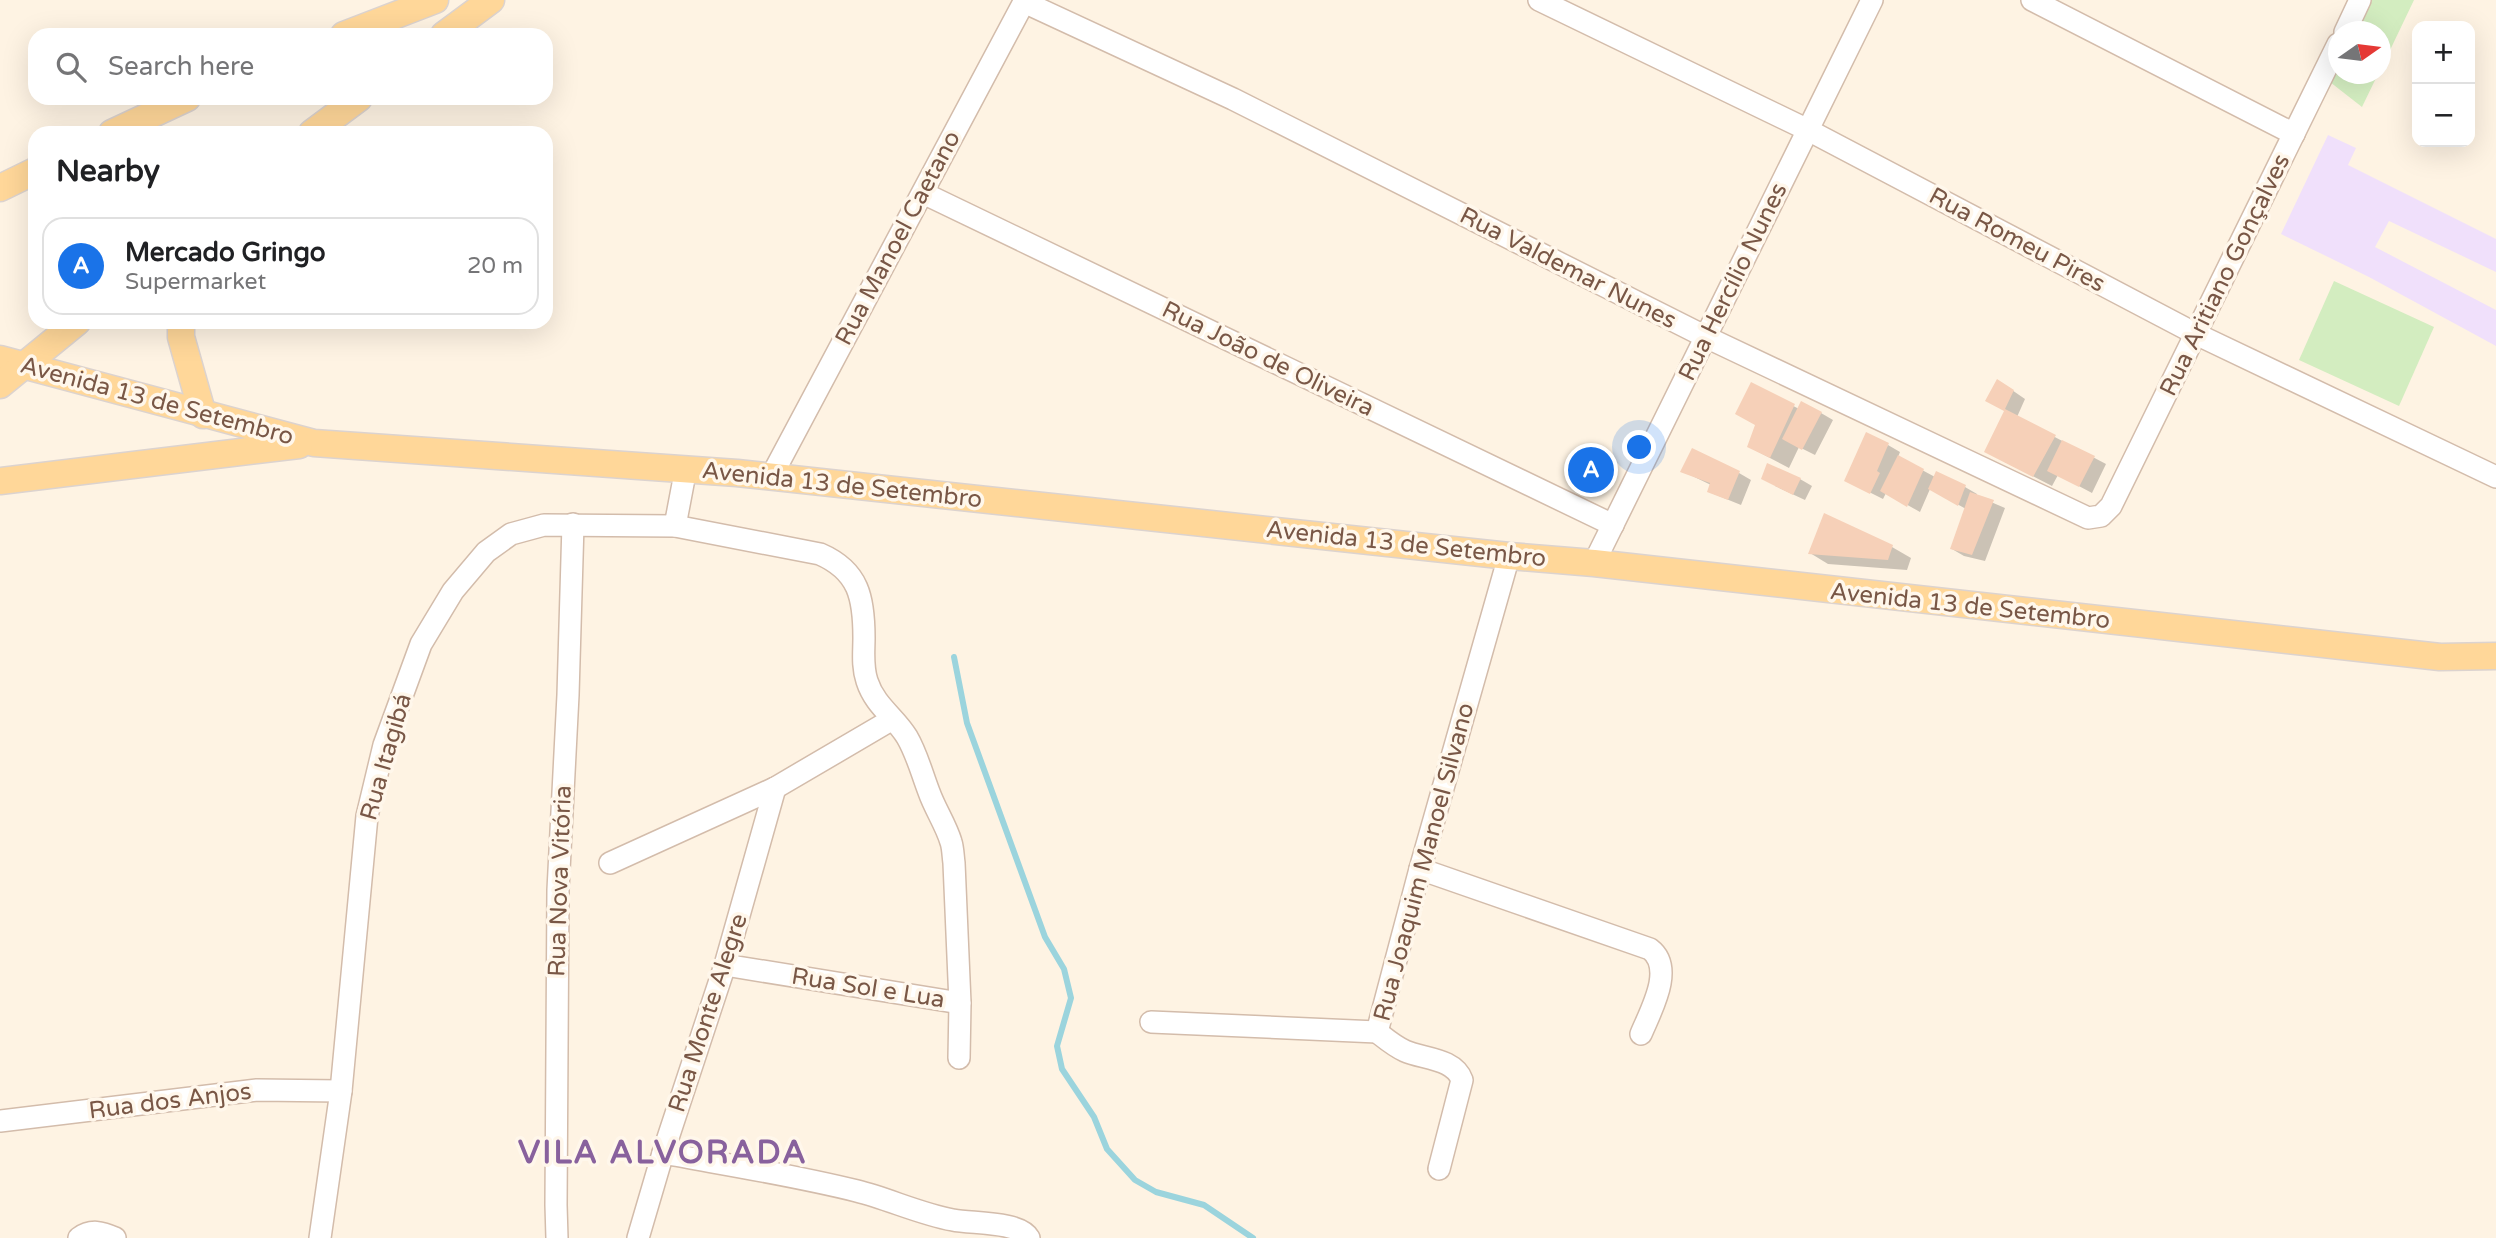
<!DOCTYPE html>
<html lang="en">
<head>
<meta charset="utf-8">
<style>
  body { margin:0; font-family:"Varela Round",sans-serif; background:#f6f6f6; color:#202124 }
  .controls { position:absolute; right:21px; top:21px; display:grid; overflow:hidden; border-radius:14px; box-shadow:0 7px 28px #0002 }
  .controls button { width:63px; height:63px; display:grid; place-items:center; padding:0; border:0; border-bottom:2px solid #e0e0e0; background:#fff; color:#202124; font:35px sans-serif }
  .compass { position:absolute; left:2328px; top:21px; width:63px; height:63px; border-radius:50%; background:#fff; box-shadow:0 7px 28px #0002; rotate:76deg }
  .you { position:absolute; left:1640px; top:448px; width:24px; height:24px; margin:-18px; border:5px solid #fff; border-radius:50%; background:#1a73e8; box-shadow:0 0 0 10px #1a73e833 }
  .badge { display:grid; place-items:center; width:46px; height:46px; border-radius:50%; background:#1a73e8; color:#fff; font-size:23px; font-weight:700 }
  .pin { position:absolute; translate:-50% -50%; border:4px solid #fff; box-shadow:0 2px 7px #0006 }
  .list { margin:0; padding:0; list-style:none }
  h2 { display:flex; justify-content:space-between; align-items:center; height:91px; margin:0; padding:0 28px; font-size:30px }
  h2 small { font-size:23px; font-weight:400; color:#757577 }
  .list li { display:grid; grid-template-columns:46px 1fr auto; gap:21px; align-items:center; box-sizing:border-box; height:98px; margin:0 14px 14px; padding:0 14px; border:2px solid #e0e0e0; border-radius:21px }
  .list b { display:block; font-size:26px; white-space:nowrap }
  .list p { margin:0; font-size:23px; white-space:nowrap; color:#757577 }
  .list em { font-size:23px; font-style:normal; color:#757577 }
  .icon { flex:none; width:38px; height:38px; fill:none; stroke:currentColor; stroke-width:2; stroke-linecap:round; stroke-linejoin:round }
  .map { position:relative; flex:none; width:2496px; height:1238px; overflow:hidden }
  .search { position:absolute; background:#fff; box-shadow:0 7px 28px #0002; left:28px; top:28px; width:525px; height:77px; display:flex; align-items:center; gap:18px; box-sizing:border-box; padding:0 24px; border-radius:21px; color:#757577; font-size:26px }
  .panel { position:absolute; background:#fff; box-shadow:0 7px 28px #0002; left:28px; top:126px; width:525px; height:203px; border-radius:21px }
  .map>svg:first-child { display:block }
  .education { fill:#f0e0fb }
  .green { fill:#d3edc0 }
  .shadow { fill:#0003 }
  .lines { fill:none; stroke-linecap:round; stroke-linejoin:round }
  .stream { stroke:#9bd4dd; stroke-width:6 }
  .building { fill:#f6d0b8 }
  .minor-casing { stroke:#d3bcab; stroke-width:24 }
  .major-casing { stroke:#dcd3cf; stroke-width:29 }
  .minor { stroke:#fff; stroke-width:21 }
  .major { stroke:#ffd799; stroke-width:26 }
  .labels { text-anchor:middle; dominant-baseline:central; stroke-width:7; stroke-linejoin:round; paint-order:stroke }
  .street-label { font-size:24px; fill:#795746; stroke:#fff7eb }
  .district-label { font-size:32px; font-weight:bold; letter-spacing:2px; fill:#88619d; stroke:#fff7eb }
</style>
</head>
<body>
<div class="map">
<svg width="2496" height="1238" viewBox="0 0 2496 1238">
  <rect width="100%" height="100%" fill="#fef3e3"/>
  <path class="education" d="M2328 135 2356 148 2348 165 2496 239V272L2389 221 2375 247 2496 310V346L2369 277 2281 234Z"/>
  <g class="green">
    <path d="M2370 0H2414L2381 69 2380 32H2355Z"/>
    <path d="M2338 65V74H2378L2362 107 2330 82Z"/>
    <path d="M2334 281 2434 327 2399 406 2299 360Z"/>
  </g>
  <g class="shadow">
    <path d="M1752 384 1799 409 1821 413 1833 420 1815 455 1799 447 1789 468 1749 447 1757 424Z"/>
    <path d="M2009 388 2025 399 2017 417 2106 464 2092 493 2058 475 2052 486 2005 462 2006 411 1988 401Z"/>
    <path d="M1888 445 1900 452 1898 457 1935 477 1965 487 1977 494V496L2005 508 1985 561 1964 556 1952 549 1966 509 1930 489 1920 512 1886 493 1883 499 1859 487Z"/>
    <path d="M1682 471 1739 473 1751 480 1741 505 1709 492 1711 485Z"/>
    <path d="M1800 479 1812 486 1805 500 1775 486Z"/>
    <path d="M1892 547 1911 558 1907 570 1828 564 1810 553Z"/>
  </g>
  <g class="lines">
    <path class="stream" d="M954 657 967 723 1045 937 1064 969 1071 998 1057 1046 1062 1069 1094 1117 1107 1149 1135 1180 1156 1192 1204 1205 1253 1238"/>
  </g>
  <g class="building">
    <path d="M1997 379 2014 390 2005 409 2056 435 2033 477 1984 452 2004 411 1985 401Z"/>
    <path d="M1751 382 1795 404 1770 458 1747 447 1755 425 1735 414Z"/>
    <path d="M1801 401 1822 412 1802 450 1782 439Z"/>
    <path d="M1866 432 1889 443 1877 471 1880 473 1870 494 1844 481Z"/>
    <path d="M2062 440 2095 456 2079 487 2047 471Z"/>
    <path d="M1692 448 1740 471 1728 500 1707 492 1710 483 1680 472Z"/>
    <path d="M1898 455 1924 469 1907 507 1880 491Z"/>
    <path d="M1767 463 1801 478 1793 495 1761 479Z"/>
    <path d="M1936 471 1966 485 1958 506 1928 489Z"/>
    <path d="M1970 492 1994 500 1972 555 1950 549Z"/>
    <path d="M1824 513 1893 545 1888 560 1808 554Z"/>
  </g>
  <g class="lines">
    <g class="minor-casing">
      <g id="minor">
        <path d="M1539 0 1808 130 2196 334 2496 477"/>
        <path d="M2032 0 2294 134"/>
        <path d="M1024 2 1233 99 1706 337 2088 518 2101 516 2111 506 2338 44"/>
        <path d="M2345 32 2360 0"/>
        <path d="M923 193 1613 525"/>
        <path d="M771 477 1025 0"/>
        <path d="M675 526 820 554C859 571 864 598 864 638 864 652 862 666 867 681 875 706 895 717 907 737 917 754 922 774 929 792 935 809 946 825 951 842 953 848 953 856 954 863L960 1003 725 965"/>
        <path d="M1594 563 1872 0"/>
        <path d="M610 863 775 788 891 720"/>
        <path d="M1420 869 1650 949C1675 968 1651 1010 1641 1034"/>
        <path d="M1151 1022 1377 1032 1420 869 1509 556"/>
        <path d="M1377 1032C1386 1039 1394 1046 1405 1051 1423 1059 1454 1058 1462 1080L1439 1169"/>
        <path d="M959 1058 960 1003"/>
        <path d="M0 1121 257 1090 341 1091"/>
        <path d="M663 1153C728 1165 793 1175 857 1191 889 1199 920 1214 953 1220 972 1224 1019 1221 1029 1238"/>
        <path d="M79 1238C91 1229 102 1232 115 1238"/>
        <path d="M320 1238 341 1091 367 816 384 745 421 644 453 591 486 552 511 534 544 525 675 526 686 468"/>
        <path d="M557 1238 556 1205 558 890 568 695 573 524"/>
        <path d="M638 1238 663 1153 725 965 775 788"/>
      </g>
    </g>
    <g class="major-casing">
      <g id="major">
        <path d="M344 35 435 0"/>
        <path d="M444 35 491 0"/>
        <path d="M112 133 187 98"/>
        <path d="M312 133 359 98"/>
        <path d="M0 188 35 171"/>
        <path d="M181 322V337L203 415"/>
        <path d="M0 359 314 443 737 473 1509 556 1594 563 2440 657 2496 656"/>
        <path d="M0 385 77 322"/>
        <path d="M0 481 299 445"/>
      </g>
    </g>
    <use href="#minor" class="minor"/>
    <use href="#major" class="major"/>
  </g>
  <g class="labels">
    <g class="street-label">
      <text transform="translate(898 238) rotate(-62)">Rua Manoel Caetano</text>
      <text transform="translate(2017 240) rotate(28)">Rua Romeu Pires</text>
      <text transform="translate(1568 268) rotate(27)">Rua Valdemar Nunes</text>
      <text transform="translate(2225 275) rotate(-64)">Rua Aritiano Gonçalves</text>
      <text transform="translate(1733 282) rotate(-64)">Rua Hercílio Nunes</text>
      <text transform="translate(1268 359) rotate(26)">Rua João de Oliveira</text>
      <text transform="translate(157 401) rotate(15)">Avenida 13 de Setembro</text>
      <text transform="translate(842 485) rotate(6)">Avenida 13 de Setembro</text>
      <text transform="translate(1406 544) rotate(6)">Avenida 13 de Setembro</text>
      <text transform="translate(1970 606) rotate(6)">Avenida 13 de Setembro</text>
      <text transform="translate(386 757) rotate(-74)">Rua Itagibá</text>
      <text transform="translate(1424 862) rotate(-75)">Rua Joaquim Manoel Silvano</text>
      <text transform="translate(560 881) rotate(-88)">Rua Nova Vitória</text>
      <text transform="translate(868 988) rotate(9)">Rua Sol e Lua</text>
      <text transform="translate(708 1013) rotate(-72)">Rua Monte Alegre</text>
      <text transform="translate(170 1101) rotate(-7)">Rua dos Anjos</text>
    </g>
    <g class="district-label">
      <text x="663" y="1153">VILA ALVORADA</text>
    </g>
  </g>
</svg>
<div class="controls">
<button>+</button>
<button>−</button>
</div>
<svg class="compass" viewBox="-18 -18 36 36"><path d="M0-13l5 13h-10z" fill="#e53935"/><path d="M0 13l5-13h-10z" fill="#757577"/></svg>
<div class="you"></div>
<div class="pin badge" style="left:1591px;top:470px">A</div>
<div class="search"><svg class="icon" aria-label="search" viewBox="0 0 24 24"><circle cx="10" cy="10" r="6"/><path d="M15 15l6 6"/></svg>Search here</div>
<section class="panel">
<h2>Nearby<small></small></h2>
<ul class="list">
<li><span class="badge">A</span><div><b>Mercado Gringo</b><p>Supermarket</p></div><em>20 m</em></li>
</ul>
</section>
</div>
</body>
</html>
